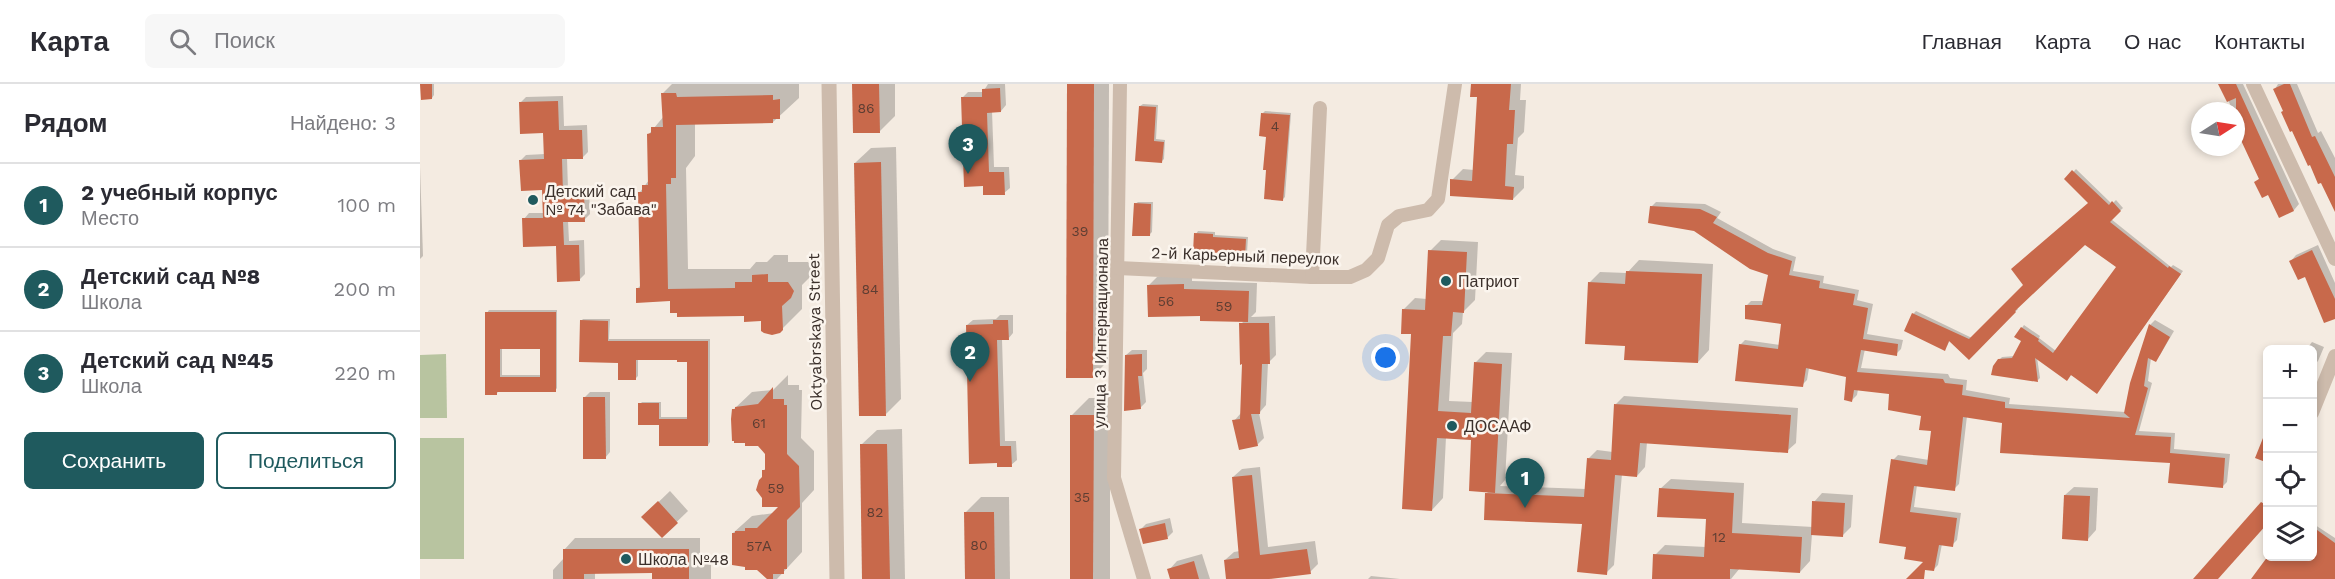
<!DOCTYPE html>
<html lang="ru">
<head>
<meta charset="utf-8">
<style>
  body { margin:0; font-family:"Work Sans",sans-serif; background:#f7f7f7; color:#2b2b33 }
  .controls { position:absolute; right:18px; bottom:18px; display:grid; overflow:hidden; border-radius:9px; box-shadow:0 3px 9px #0003 }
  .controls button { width:54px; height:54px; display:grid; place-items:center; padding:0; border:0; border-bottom:2px solid #e1e1e2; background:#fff; color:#2b2b33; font:30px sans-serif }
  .compass { position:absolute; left:1771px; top:18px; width:54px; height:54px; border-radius:50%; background:#fff; box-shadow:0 3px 9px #0003; rotate:78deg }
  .you { position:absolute; left:966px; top:274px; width:21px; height:21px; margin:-15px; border:4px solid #fff; border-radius:50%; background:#1a73e8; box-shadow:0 0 0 9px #1a73e833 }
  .badge { display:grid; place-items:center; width:39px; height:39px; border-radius:50%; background:#1f5a5e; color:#fff; font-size:20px; font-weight:700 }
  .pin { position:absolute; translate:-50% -50px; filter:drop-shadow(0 2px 3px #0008) }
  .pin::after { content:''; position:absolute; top:32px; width:21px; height:18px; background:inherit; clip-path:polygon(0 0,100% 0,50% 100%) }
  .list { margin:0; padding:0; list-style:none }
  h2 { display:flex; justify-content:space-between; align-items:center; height:78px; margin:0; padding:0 24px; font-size:26px }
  h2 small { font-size:20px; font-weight:400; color:#7c7c81 }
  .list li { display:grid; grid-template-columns:39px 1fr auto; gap:18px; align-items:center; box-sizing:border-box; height:84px; padding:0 24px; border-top:2px solid #e1e1e2 }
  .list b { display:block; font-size:22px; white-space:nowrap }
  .list p { margin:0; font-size:20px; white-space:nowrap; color:#7c7c81 }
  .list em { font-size:20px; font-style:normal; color:#7c7c81 }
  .actions { display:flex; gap:12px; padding:18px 24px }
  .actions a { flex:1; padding:14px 0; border:2px solid #1f5a5e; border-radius:9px; text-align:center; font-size:21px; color:#1f5a5e }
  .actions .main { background:#1f5a5e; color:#fff }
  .icon { flex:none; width:33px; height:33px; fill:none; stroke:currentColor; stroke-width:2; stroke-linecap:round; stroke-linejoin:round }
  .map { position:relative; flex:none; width:1915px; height:495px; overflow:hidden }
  header { display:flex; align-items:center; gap:36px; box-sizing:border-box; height:84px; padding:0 30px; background:#fff; border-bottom:2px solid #e1e1e2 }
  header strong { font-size:28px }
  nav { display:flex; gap:33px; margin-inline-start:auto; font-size:21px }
  .search { width:420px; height:54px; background:#f7f7f7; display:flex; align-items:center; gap:15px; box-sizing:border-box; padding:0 21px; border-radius:9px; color:#7c7c81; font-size:22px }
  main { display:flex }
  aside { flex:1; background:#fff }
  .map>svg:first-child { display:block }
  .green { fill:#b8c4a0 }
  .shadow { fill:#0003; fill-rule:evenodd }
  .building { fill:#c8694b; fill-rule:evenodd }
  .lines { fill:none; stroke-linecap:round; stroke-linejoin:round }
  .minor { stroke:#cdbbac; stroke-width:14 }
  .tertiary { stroke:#cdbbac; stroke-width:15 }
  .poi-dot { fill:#1f5a5e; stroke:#fbf5ee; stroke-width:2 }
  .labels { text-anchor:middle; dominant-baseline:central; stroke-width:5; stroke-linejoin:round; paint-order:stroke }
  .number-label { font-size:14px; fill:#5e3e33 }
  .poi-label { font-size:16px; fill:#3b302b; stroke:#fbf5ee; text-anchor:start }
  .street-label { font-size:16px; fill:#3b302b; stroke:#fbf5ee }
</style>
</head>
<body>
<header>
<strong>Карта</strong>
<div class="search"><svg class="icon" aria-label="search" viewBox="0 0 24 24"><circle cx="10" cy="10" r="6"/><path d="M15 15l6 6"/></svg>Поиск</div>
<nav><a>Главная</a><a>Карта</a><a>О нас</a><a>Контакты</a></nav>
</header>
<main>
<aside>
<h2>Рядом<small>Найдено: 3</small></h2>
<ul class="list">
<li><span class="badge">1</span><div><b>2 учебный корпус</b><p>Место</p></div><em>100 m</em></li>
<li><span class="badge">2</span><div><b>Детский сад №8</b><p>Школа</p></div><em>200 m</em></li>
<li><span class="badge">3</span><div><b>Детский сад №45</b><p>Школа</p></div><em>220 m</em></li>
</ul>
<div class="actions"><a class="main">Сохранить</a><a>Поделиться</a></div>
</aside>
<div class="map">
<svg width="1915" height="495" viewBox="0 0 1915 495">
  <rect width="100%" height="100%" fill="#f4ebe1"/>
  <g class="green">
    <path d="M26 270 27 334H0V271Z"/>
    <rect x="0" y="354" width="44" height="121"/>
  </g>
  <g class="shadow">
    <path d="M1 0H14V11L12 14Z"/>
    <path d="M252 0H379V14L353 38 275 39V72L266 84 268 185H330L336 178H347L354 171H368V178H388L393 186 391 192 382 201V225L362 245 325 230 258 227 251 216 217 205 221 201 220 108 229 96V50L244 32 243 9Z"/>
    <path d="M434 0H475V32L460 47Z"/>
    <path d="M568 0H585L586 21 581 27H572L574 83H589L590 104 584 109 564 101 542 14 548 8H563Z"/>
    <path d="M649 0H689L688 277 672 293Z"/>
    <path d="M1052 0H1101L1100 16H1106L1104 48 1098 54 1095 91 1104 92V104L1093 115 1032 96 1043 85 1054 86 1058 12Z"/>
    <path d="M1801 0H1823L1879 120 1874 126 1860 132 1849 109 1836 98 1840 94 1816 45V27H1813Z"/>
    <path d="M1858 0H1877L1898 49 1901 47 1915 74V125L1864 26 1855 5Z"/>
    <path d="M143 12 144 42 167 41 168 68 163 73 147 74 148 105 169 104 170 130 164 136 148 137 149 157 164 156 165 190 159 196 138 160 104 135 109 129H125L124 104 101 76 106 71 125 70 124 47 100 19 106 13Z"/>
    <path d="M723 20 738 21 736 55 745 56 744 75 742 77 720 22Z"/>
    <path d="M845 27 871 29 865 113 863 115 843 29Z"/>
    <path d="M476 63 481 315 466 330 435 79 451 64Z"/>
    <path d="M0 83 3 172 0 175Z"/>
    <path d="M1656 85 1692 120 1696 116 1703 124 1691 135 1751 183 1753 181 1763 187 1679 306 1617 273 1620 294 1618 296 1579 276 1582 273 1595 272 1603 257 1596 252 1604 241 1620 252 1619 254 1636 267 1698 183 1665 159 1596 224 1598 225 1549 274 1530 256 1527 262 1493 230 1496 227 1552 254 1605 201 1670 119 1647 95Z"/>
    <path d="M718 118H733L732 148 729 151 715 120Z"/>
    <path d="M1236 118 1285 120 1301 128 1297 134 1353 165 1376 173 1373 187 1404 192 1403 199 1439 206 1437 216 1453 220 1447 250 1483 256 1481 265 1476 270 1445 265 1441 284 1528 290 1530 294 1547 296 1546 306 1590 314 1589 320 1705 328 1730 241 1735 236 1754 247 1740 271 1735 276 1731 274 1728 297 1732 299 1719 347 1755 349 1754 365 1810 370 1807 398 1802 403 1752 378 1584 338 1547 332 1539 400 1534 405 1497 401 1494 423 1541 429 1537 456 1532 461 1522 460 1518 481 1513 486 1487 462 1473 376 1478 371 1509 376 1513 346 1503 331 1471 308 1438 305 1437 311 1432 316 1428 292 1389 284 1387 296 1382 301 1320 261 1325 256 1360 261 1363 239 1326 222 1331 217H1344L1349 190 1274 145 1231 123Z"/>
    <path d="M778 147 795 148V151L828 153 827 169 824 172 808 168 776 150Z"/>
    <path d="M1021 156 1058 158 1055 216 1043 228 1042 240 1033 249 1029 317 1053 318 1055 279 1066 268 1092 269 1085 396 1080 402 1166 405 1169 374 1177 366 1193 368 1196 320 1204 312 1378 324 1376 359 1367 367 1227 358 1225 383 1217 392 1202 390 1194 481 1186 489 1163 439 1066 410 1069 407 1053 355 1026 353 1023 414 1012 426 993 249 983 226 995 214 1007 215 1010 167Z"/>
    <path d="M1898 161 1915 199V233L1886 191 1871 177 1876 171Z"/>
    <path d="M1219 176 1293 180 1289 266 1278 278 1206 261 1169 199 1180 188 1207 189Z"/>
    <path d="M772 192V197L837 199 836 228 831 233 855 232 856 271 848 279 846 321 839 329 844 354 837 361 814 337 821 329 823 279 821 240 824 237 782 230 728 202 737 193Z"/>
    <path d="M69 226H137V304L135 307H79L76 310 67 229ZM121 263V291H82V264Z"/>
    <path d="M580 231H593V249L588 255H582L585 357H596L597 376 591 381 578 382 547 241 553 236 576 235Z"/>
    <path d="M163 235H190L189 255H290V358L288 361 241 340 220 320 222 318H241V333H269V277L259 275H218V292L216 294 161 237Z"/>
    <path d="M1892 258 1904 263 1898 277 1892 283V266H1886Z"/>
    <path d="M712 266H727V285L723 289 726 318 720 324 706 271Z"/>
    <path d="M368 291V301H379V306H382L381 354 394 367V406L382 419V468L357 495H349L313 449 332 432 354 429 361 422 343 393V387L347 383V369L313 326 332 308 353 306Z"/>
    <path d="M170 308H190V368L185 374 164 314Z"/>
    <path d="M669 314H690V495H652V331Z"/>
    <path d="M482 345 485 495H444L441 361 457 346Z"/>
    <path d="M840 383 848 463 895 457 898 480 890 488 837 495H808L805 476 814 468 820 467 813 393 822 385Z"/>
    <path d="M1251 395 1324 399 1322 439 1393 443 1394 418 1402 409 1433 411 1431 443 1423 451 1392 450 1390 477 1380 488 1320 484 1311 495H1266L1235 471 1245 461 1286 463 1288 434 1240 405Z"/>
    <path d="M1654 403 1678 404 1676 446 1668 455 1645 411Z"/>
    <path d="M250 407 268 427 242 452 223 433Z"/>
    <path d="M561 413H589L590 495H546L545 429Z"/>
    <path d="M750 434 753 448 748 453 721 445 726 440Z"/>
    <path d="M1892 439 1915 454V495H1833L1892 472Z"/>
    <path d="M155 454H280V475H291V495H234V488H175V495H133V486L144 474V466Z"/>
    <path d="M782 470 790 495H751L749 486 757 477Z"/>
    <path d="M951 492 980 495H948Z"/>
  </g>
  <g class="building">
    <path d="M0 0H12V15L1 16Z"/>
    <path d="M432 0H459L460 49H433Z"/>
    <path d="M647 0H674L673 294H646Z"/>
    <path d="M1051 0H1091L1089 26H1095L1093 60H1087L1085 102 1094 103 1093 116 1030 112V95L1052 97 1057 13H1050Z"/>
    <path d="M1798 0H1816L1874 127 1859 134 1848 111 1842 114 1834 98 1839 95 1819 52 1816 54V14L1807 18Z"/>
    <path d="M1864 0H1870L1892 53 1895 52 1915 93V128L1901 99 1898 100 1890 81 1888 82 1872 47 1870 48 1861 28 1863 27 1853 5Z"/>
    <path d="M580 4 581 28 567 29 569 88H584L585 111H563V102L544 103 541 13H562V5Z"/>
    <path d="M241 9H256L257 13 353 11V16L360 15V35H353V39L256 41V94H251V100H246L248 205 315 204V198H332V191L348 190V198H368L374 207 371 214 362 222 363 246 360 249 352 251 344 249 341 247V237L324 238V232L257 233V229H250V217L216 219V204H220L218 108H222V101H228L227 50 231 49V43H243Z"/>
    <path d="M138 17 139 46H162L163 75H142L143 110 164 109 165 138H143L144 161H159L160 197 137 198 136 162 103 163 102 134H123L122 106 101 107 99 76 124 75 123 49 100 50 99 18Z"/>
    <path d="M719 22 736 23 734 57 744 58 742 79 715 77Z"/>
    <path d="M841 29 870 31 863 117 844 115 846 86H843L846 53 839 52Z"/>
    <path d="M461 78 466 332H439L434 79Z"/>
    <path d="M1652 86 1689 121 1692 117 1701 127 1690 138 1748 184 1749 182 1761 190 1677 310 1651 291 1647 297 1615 274 1618 298 1571 291 1573 282 1578 275 1592 274 1601 257 1594 253 1601 243 1619 255 1618 257 1633 269 1696 183 1665 161 1595 227 1596 228 1549 276 1529 257 1525 267 1484 247 1492 229 1549 255 1603 201 1591 185 1668 119 1644 95Z"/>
    <path d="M714 119 731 120 730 152H712Z"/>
    <path d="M1230 122 1280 125 1297 133 1293 139 1348 169 1372 177 1369 191 1400 197 1399 204 1435 210 1433 221 1448 224 1443 255 1478 260 1477 272 1441 266 1437 288 1523 295 1525 299 1543 301 1542 311 1585 318V324L1710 334 1704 329 1710 299 1729 240 1750 253 1736 278 1728 274 1724 302 1728 304 1715 351 1751 353 1750 369 1805 374 1803 404 1748 399 1750 379 1580 369 1582 339 1543 333 1535 407 1494 402 1490 428 1537 434 1533 463 1519 461 1514 487 1505 486 1504 495H1486L1503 478 1484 475 1486 463 1459 459 1471 375 1507 381 1511 347 1499 346 1501 332 1468 326 1469 310 1434 306 1432 318 1424 316 1426 293 1386 284 1383 303 1315 297 1319 260 1358 265 1361 240 1325 235V221H1342L1348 191 1330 185 1274 147 1228 139Z"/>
    <path d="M774 149 793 150V153L826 155 825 173 806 172V169L773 168Z"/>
    <path d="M1008 166 1047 168 1044 229 1033 228 1031 252H1023L1018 327 1051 329 1054 278 1082 280 1075 409 1049 407 1051 356 1017 354 1012 427 982 425 991 250H981L982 225 1005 226Z"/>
    <path d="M1892 166 1915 215V235L1904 239 1885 193 1878 196 1869 177Z"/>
    <path d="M1206 187 1282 190 1278 279 1204 276 1205 262 1165 260 1168 198 1205 200Z"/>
    <path d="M764 200V205L829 207 828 238 780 237V232L728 233 727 201Z"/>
    <path d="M65 228H136V308H77V311H65ZM80 265H120V293H80Z"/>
    <path d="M160 236 188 237V257H288V362H239V341H218V319H239V335H267V278H257V276H216V296H198V279L159 278Z"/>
    <path d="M573 236H588L589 256H577L580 362H591L592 383H577V379L549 380 546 241 573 240Z"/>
    <path d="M819 239H849L850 280H842L840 330H831L838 362 819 366 812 336 820 335 822 280 820 281Z"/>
    <path d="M722 270V292H718L721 325 704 327 705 271Z"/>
    <path d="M353 303V315H364V321H367V370L379 382 380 423 367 436V485H364V490H353V495H347L337 486H325V483L312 481V449H315V447H325V444H337L358 423H342V414L336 406 339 396 342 393V386H345V370L338 362H325V359H314V357H312L311 335 312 325H315V323L338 320Z"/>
    <path d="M163 313H185L186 375H163Z"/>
    <path d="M1194 320 1371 331 1368 369 1220 359 1217 393 1195 391 1187 491 1157 488 1162 440 1064 436 1065 409 1164 413 1167 374 1191 376Z"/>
    <path d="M650 331H674L673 495H650Z"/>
    <path d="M1847 344H1848V379L1835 374Z"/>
    <path d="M440 360H467L470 495H442Z"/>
    <path d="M832 391 840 471 887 465 891 490 849 495H806L804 476 819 474 812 393Z"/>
    <path d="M1239 404 1314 409 1312 449 1382 453 1380 489 1310 485V495H1232L1233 470 1284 473 1286 435 1237 433Z"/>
    <path d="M1644 411 1670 412 1668 457 1642 455Z"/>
    <path d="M238 417 258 439 242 454 221 433Z"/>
    <path d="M1392 417 1425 419 1423 453 1391 451Z"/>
    <path d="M1841 418 1848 422V439L1798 495H1773Z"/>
    <path d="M544 428H574L575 495H545Z"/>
    <path d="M745 439 748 455 723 460 719 445Z"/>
    <path d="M1893 443 1915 459V495H1831L1848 472H1893Z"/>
    <path d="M143 465H269V495H232V489L164 490V495H143Z"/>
    <path d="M774 477 779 495H750L747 485Z"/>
  </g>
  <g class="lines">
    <g class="minor">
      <path d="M700 0 694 394 724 495"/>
      <path d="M1833 0 1915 175"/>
      <path d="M698 184 892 193H930L946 186 958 174 968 141 979 132 1008 126 1018 115 1035 0"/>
      <path d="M892 193 900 24"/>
      <path d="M1892 329 1915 272"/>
    </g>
    <path class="tertiary" d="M409 0 417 495"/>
  </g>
  <g class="poi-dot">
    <circle cx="113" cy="116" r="6"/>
    <circle cx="1026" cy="197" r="6"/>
    <circle cx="1032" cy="342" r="6"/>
    <circle cx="206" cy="475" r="6"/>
  </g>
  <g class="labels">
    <g class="number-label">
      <text x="446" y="24">86</text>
      <text x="855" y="42">4</text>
      <text x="660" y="147">39</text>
      <text x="450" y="205">84</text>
      <text x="746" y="217">56</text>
      <text x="804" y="222">59</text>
      <text x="339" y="339">61</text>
      <text x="356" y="404">59</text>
      <text x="662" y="413">35</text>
      <text x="455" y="428">82</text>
      <text x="1299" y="453">12</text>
      <text x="559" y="461">80</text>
      <text x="339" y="462">57А</text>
    </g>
    <g class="poi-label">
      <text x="125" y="107">Детский сад<tspan x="125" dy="18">№ 74 "Забава"</tspan></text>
      <text x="1038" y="197">Патриот</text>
      <text x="1044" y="342">ДОСААФ</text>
      <text x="218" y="475">Школа №48</text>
    </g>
    <g class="street-label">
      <text transform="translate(825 172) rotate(2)">2-й Карьерный переулок</text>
      <text transform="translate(395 248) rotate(-91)">Oktyabrskaya Street</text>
      <text transform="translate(681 249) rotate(-89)">улица 3 Интернационала</text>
    </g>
  </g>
</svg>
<div class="controls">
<button>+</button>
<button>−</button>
<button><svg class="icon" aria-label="locate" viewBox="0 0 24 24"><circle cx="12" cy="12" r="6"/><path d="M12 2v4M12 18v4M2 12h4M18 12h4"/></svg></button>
<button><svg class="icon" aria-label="layers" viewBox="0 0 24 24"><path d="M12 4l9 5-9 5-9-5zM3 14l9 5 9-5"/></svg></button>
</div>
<svg class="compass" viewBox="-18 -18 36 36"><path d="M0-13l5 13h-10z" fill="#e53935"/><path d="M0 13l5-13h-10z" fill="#7c7c81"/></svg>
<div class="you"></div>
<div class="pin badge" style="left:1105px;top:424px">1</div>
<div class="pin badge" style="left:550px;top:298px">2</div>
<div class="pin badge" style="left:548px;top:90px">3</div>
</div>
</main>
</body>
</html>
